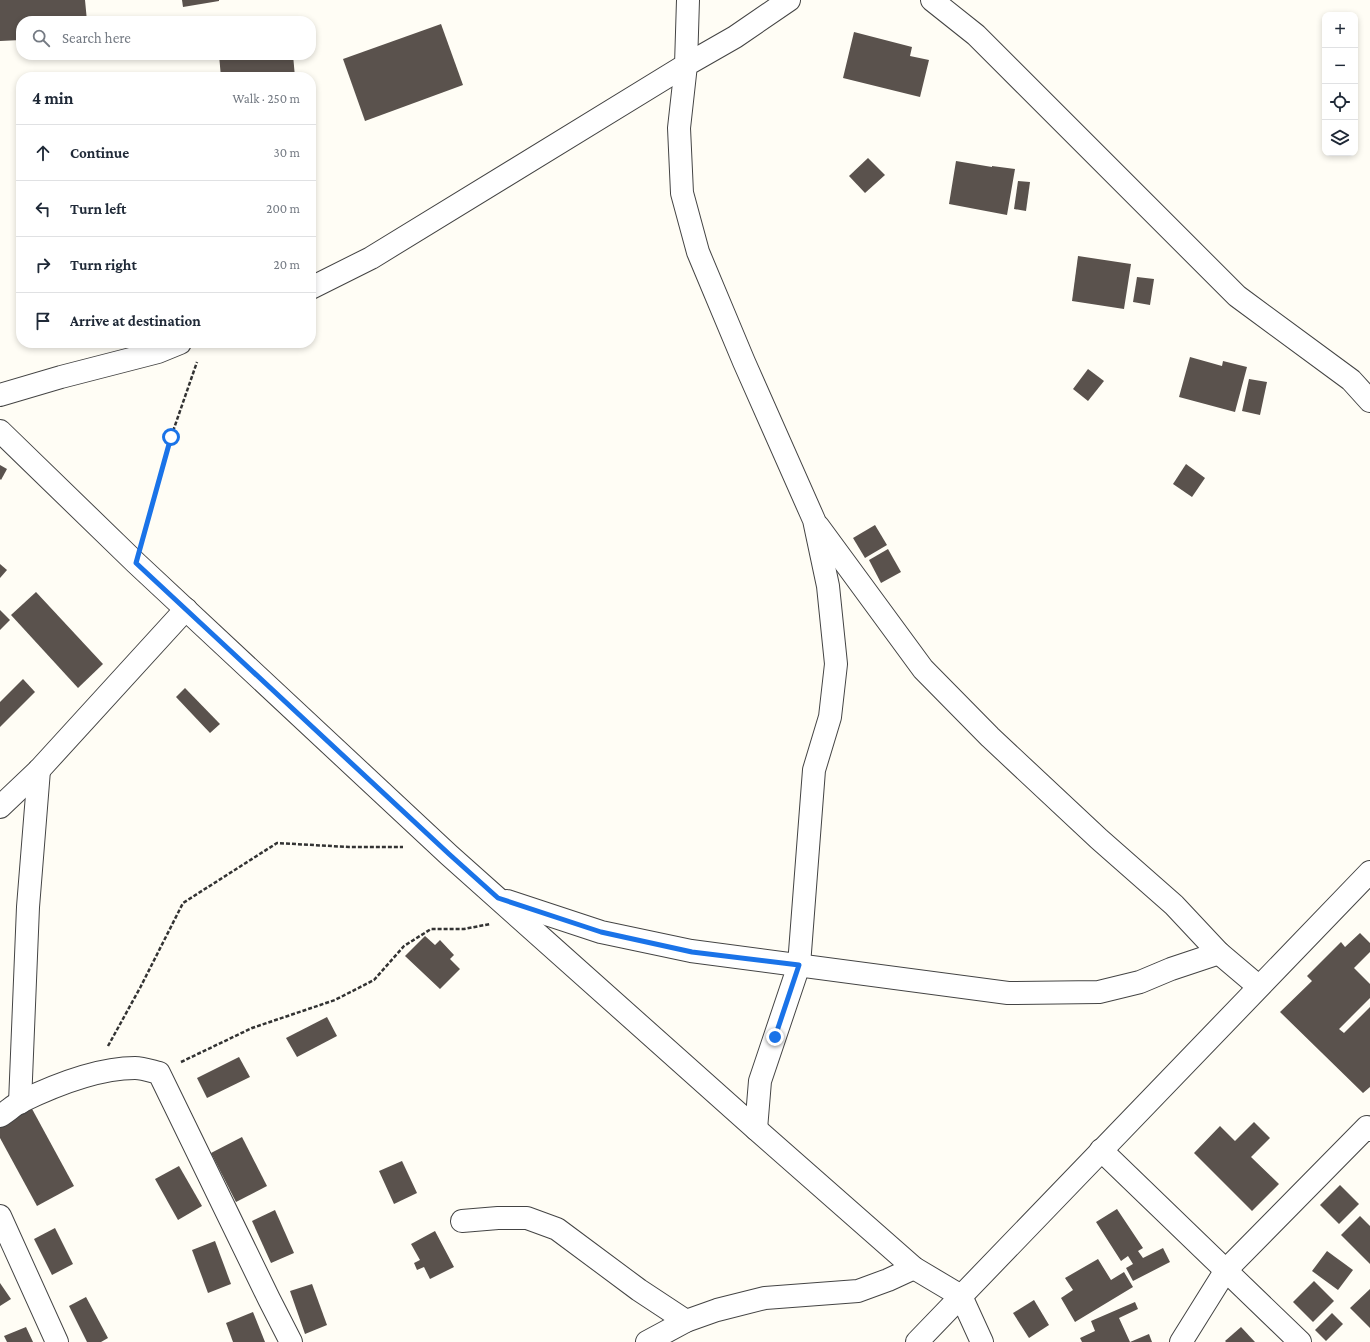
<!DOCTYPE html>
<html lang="en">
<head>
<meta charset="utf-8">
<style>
  body { margin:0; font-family:"Crimson Pro",serif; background:#f6f6f7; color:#1f2937 }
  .controls { position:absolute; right:12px; top:12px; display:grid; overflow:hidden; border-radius:8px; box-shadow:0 2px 6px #0003 }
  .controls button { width:36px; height:36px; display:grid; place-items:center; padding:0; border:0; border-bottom:1px solid #e0e1e3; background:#fff; color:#1f2937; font:20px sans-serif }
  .stop { position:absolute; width:12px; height:12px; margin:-9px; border:3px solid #1a73e8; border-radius:50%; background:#fff }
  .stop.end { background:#1a73e8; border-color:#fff; box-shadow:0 1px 4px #0008 }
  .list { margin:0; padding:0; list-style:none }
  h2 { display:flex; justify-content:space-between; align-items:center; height:52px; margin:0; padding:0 16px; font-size:17px }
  h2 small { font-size:13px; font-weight:400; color:#747a83 }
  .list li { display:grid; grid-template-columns:26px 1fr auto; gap:12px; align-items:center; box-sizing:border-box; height:56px; padding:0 16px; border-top:1px solid #e0e1e3 }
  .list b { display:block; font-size:15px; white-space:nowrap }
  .list em { font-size:13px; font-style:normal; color:#747a83 }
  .icon { flex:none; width:22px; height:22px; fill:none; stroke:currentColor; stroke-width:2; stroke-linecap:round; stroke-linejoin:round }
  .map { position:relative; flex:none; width:1370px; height:1342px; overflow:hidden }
  .search { position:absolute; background:#fff; box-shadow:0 2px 6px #0003; left:16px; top:16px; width:300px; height:44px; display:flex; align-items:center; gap:10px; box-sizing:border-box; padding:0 14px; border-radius:16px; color:#747a83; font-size:15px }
  .panel { position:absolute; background:#fff; box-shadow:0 2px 6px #0003; left:16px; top:72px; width:300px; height:276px; border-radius:16px }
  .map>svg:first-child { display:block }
  .building { fill:#5a524d }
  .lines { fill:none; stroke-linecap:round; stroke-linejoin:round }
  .minor-casing { stroke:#444; stroke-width:24 }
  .path { stroke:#333; stroke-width:2.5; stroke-dasharray:4 2; stroke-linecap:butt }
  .minor { stroke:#fff; stroke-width:22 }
  .route { stroke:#1a73e8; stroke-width:5 }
</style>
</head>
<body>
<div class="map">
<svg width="1370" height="1342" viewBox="0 0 1370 1342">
  <rect width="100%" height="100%" fill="#fffdf5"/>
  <g class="building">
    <path d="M0 0H85L87 21H21V40L0 41Z"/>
    <path d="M182 0H219V1L183 7Z"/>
    <path d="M441 24 463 85 365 121 343 59Z"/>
    <path d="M854 32 912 47 910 56 929 60 920 97 843 78Z"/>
    <path d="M219 55H293L295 77H221Z"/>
    <path d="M868 158 885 175 865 193 849 176Z"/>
    <path d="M956 161 992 167V166L1015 169 1007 215 949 204Z"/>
    <path d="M1018 181 1030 182 1026 211 1014 209Z"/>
    <path d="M1078 256 1131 264 1124 309 1072 301Z"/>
    <path d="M1137 277 1154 279 1150 305 1133 302Z"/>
    <path d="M1190 357 1222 366 1223 361 1247 367 1235 412 1179 397Z"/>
    <path d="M1088 369 1104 381 1088 401 1073 389Z"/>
    <path d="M1249 379 1267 382 1260 415 1242 411Z"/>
    <path d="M1186 464 1205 478 1192 497 1173 484Z"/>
    <path d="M0 465 7 469 1 480 0 479Z"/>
    <path d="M875 525 887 545 865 558 853 538Z"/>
    <path d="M888 549 901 572 881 583 869 560Z"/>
    <path d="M0 564 7 570 0 578Z"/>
    <path d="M36 592 103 664 78 688 11 615Z"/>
    <path d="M0 610 10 620 0 630Z"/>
    <path d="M23 679 35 692 0 727V702Z"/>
    <path d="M185 688 220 724 210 733 176 697Z"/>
    <path d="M1360 933 1370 943V952L1354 968 1370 984V998L1339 1029 1344 1033 1370 1007V1087L1363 1093 1280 1012 1312 981 1307 976 1341 942 1345 947Z"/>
    <path d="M425 936 435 945 440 940 454 955 450 959 460 969 440 989 405 956Z"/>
    <path d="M327 1017 337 1036 297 1057 286 1038Z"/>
    <path d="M239 1057 250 1077 207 1098 197 1078Z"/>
    <path d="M31 1107 74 1186 37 1206 0 1138V1123Z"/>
    <path d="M1254 1122 1270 1138 1251 1157 1279 1184 1252 1211 1194 1153 1220 1126 1235 1141Z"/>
    <path d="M242 1137 267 1186 236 1202 211 1153Z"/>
    <path d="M402 1161 417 1193 394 1204 379 1171Z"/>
    <path d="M179 1166 202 1206 178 1220 155 1179Z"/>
    <path d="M1340 1185 1359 1204 1339 1224 1320 1205Z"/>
    <path d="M1117 1209 1143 1248 1138 1251 1143 1258 1163 1248 1170 1262 1133 1281 1126 1268 1133 1264 1128 1256 1121 1261 1096 1222Z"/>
    <path d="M275 1210 294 1253 271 1263 252 1221Z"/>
    <path d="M1360 1216 1370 1226V1264L1341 1235Z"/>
    <path d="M55 1228 73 1264 52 1275 34 1239Z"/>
    <path d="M435 1231 454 1267 430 1279 424 1267 417 1270 414 1263 420 1260 411 1244Z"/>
    <path d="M215 1241 231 1284 208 1293 192 1250Z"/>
    <path d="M1327 1251 1353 1270 1338 1290 1312 1271Z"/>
    <path d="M1098 1259 1111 1280 1124 1272 1133 1287 1075 1322 1061 1298 1073 1290 1065 1278Z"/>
    <path d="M1314 1281 1334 1301 1313 1322 1293 1302Z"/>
    <path d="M0 1283 11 1299 0 1306Z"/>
    <path d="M312 1284 327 1325 305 1334 290 1291Z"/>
    <path d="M1370 1289V1328L1350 1308Z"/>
    <path d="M86 1297 108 1338 101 1342H87L69 1306Z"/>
    <path d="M1034 1300 1049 1325 1029 1338 1013 1313Z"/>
    <path d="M1135 1302 1138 1309 1119 1318 1130 1342H1082L1080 1338 1095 1331 1091 1321Z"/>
    <path d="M253 1312 265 1342H233L226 1323Z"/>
    <path d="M1332 1313 1343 1324 1326 1341 1315 1330Z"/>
    <path d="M26 1327 33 1342H7L4 1336Z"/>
    <path d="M1241 1327 1255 1342H1226L1225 1341Z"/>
    <path d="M1149 1334 1152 1342H1130Z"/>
  </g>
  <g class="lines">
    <g class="minor-casing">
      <g id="minor">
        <path d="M932 0 976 35 1237 296 1351 380 1370 401"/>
        <path d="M311 288 371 258 686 65 688 0"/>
        <path d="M0 395 61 377 158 352 180 343"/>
        <path d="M0 431 136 563 449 855 756 1129 914 1268 961 1296 982 1342"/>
        <path d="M818 526 923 669 990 737 1099 839 1174 905 1219 953 1258 986"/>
        <path d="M0 807 39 770 186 609"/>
        <path d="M507 901 601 932 691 951 1008 993 1099 992 1140 982 1171 969 1219 953"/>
        <path d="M20 1103 28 907 39 770"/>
        <path d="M0 1116C7 1112 13 1106 20 1102 53 1086 98 1068 135 1068 143 1068 151 1071 159 1073L269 1299 291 1342"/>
        <path d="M756 1129 760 1081 799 965 814 770 830 717 836 664 828 586 814 520 744 362 698 252 682 193 679 128 686 65 735 37 789 0"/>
        <path d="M1101 1150 1300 1342"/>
        <path d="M0 1216 57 1342"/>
        <path d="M462 1221 498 1218H527L557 1229 639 1290 686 1321"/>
        <path d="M647 1342 686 1321 717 1310 765 1298 858 1291 888 1280 914 1268"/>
        <path d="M917 1342 1370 872"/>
        <path d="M1181 1342 1226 1270 1367 1127 1370 1130"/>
      </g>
    </g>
    <g class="path">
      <path d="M144 535 171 437 197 362"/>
      <path d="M108 1046 140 988 183 903 277 843 349 847H403"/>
      <path d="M181 1062 252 1028 335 1000 374 980 404 946 431 929H464L490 924"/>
    </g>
    <use href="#minor" class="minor"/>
  </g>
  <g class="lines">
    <path class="route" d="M171 437 136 563 449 854 498 898 601 932 692 952 799 965 775 1037"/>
  </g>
</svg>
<div class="controls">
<button>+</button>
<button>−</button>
<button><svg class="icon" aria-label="locate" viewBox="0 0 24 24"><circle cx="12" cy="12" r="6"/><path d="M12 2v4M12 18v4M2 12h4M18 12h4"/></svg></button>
<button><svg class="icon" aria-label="layers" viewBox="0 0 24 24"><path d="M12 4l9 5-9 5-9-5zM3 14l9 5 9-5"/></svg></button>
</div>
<div class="stop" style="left:171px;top:437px"></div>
<div class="stop end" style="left:775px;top:1037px"></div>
<div class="search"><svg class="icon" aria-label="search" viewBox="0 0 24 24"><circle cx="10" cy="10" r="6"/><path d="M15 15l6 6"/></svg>Search here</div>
<section class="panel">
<h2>4 min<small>Walk · 250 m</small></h2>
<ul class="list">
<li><svg class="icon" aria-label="ahead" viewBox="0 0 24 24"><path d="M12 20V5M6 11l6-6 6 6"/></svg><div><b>Continue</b></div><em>30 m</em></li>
<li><svg class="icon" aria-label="left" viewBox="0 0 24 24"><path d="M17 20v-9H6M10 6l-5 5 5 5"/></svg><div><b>Turn left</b></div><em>200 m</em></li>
<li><svg class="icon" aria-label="right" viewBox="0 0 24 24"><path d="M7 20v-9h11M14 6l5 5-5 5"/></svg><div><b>Turn right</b></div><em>20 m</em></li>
<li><svg class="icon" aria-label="arrive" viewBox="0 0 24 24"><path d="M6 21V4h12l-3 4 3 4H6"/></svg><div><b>Arrive at destination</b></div></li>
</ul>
</section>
</div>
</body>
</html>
